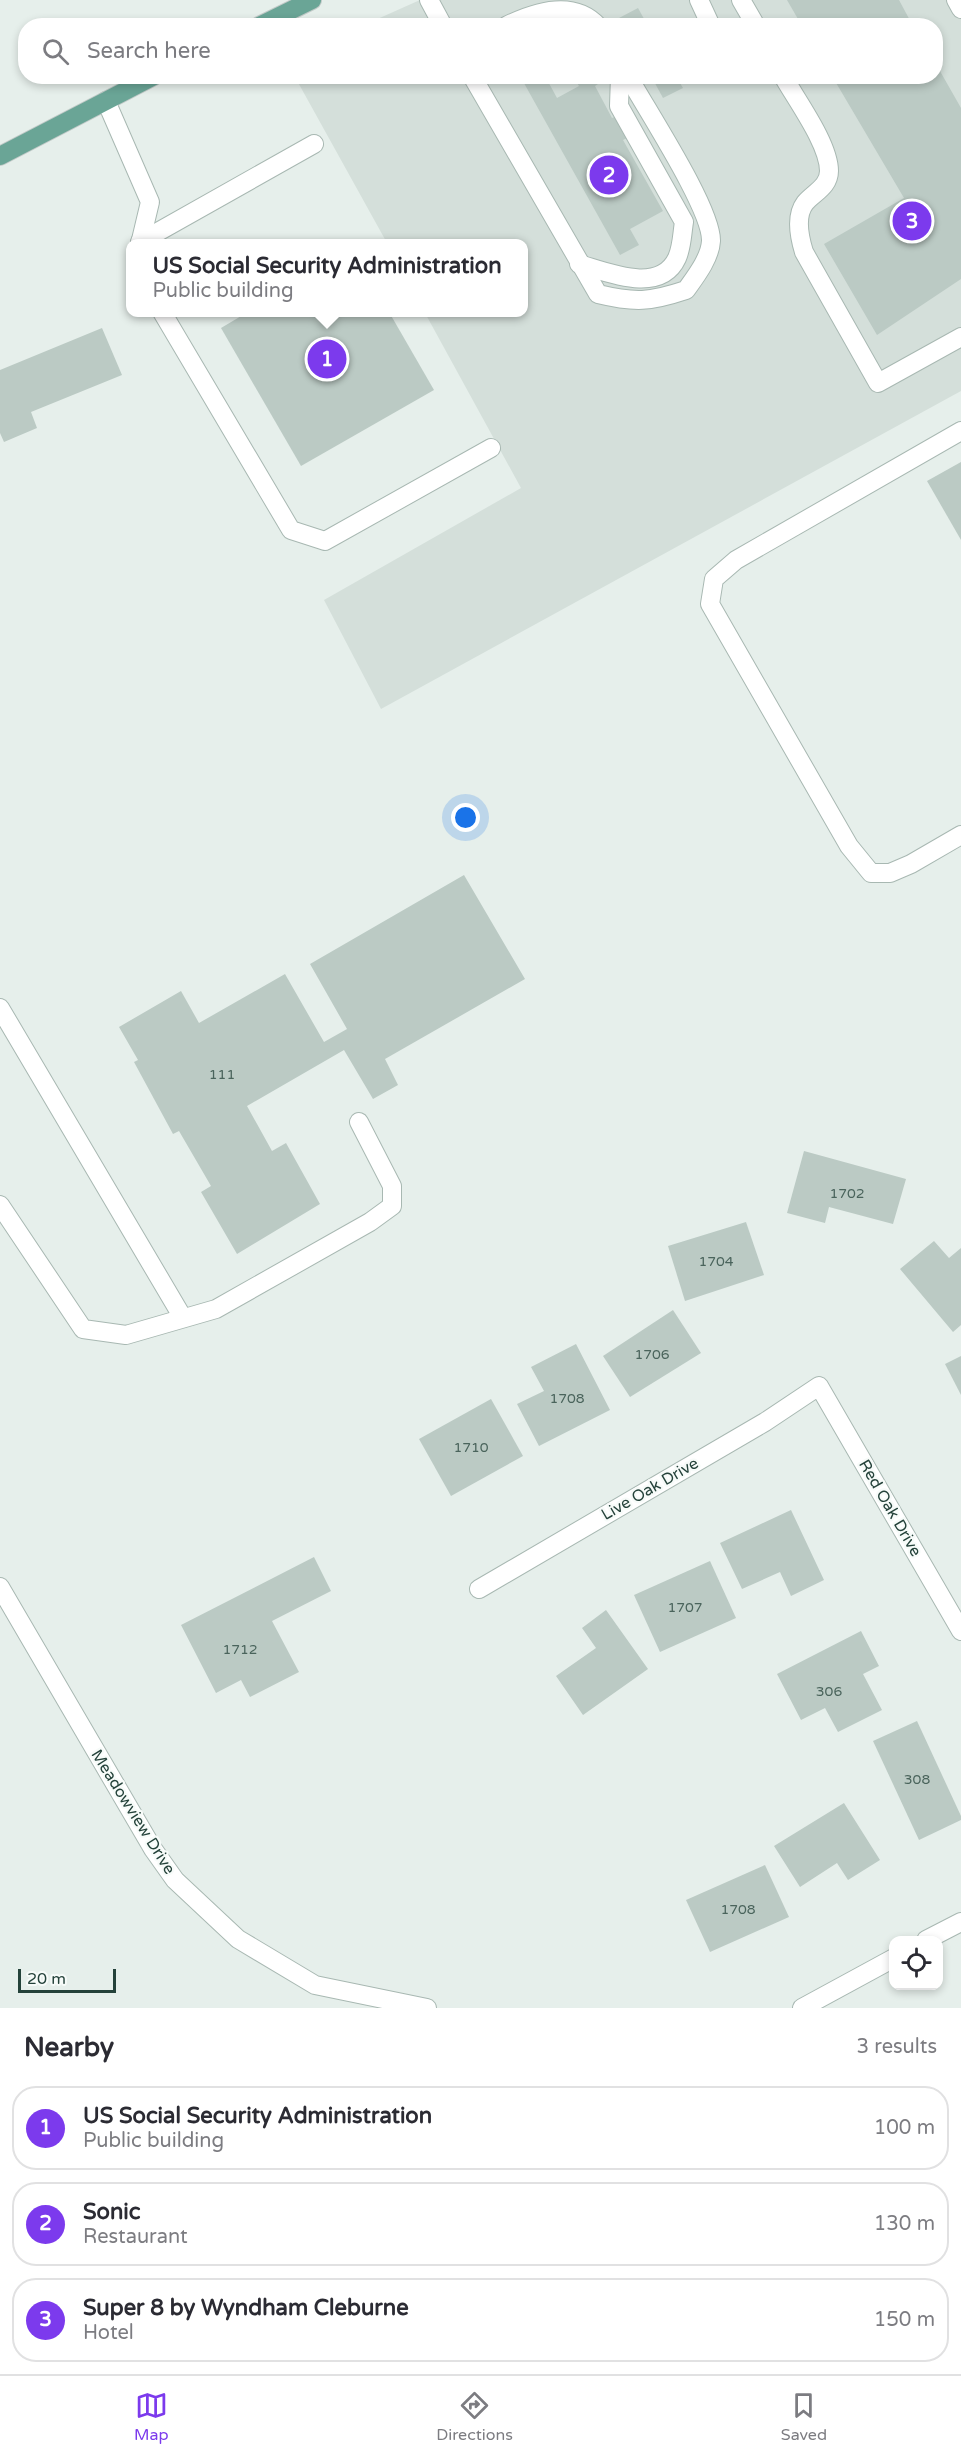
<!DOCTYPE html>
<html lang="en">
<head>
<meta charset="utf-8">
<style>
  body { margin:0; font-family:"Varela Round",sans-serif; background:#f7f7f7; color:#2b2b33 }
  .controls { position:absolute; right:18px; bottom:18px; display:grid; overflow:hidden; border-radius:12px; box-shadow:0 3px 9px #0003 }
  .controls button { width:54px; height:54px; display:grid; place-items:center; padding:0; border:0; border-bottom:2px solid #e1e1e2; background:#fff; color:#2b2b33; font:30px sans-serif }
  .scale { position:absolute; left:18px; bottom:15px; width:98px; box-sizing:border-box; padding-left:6px; border:3px solid #24423a; border-top:0; font-size:16px; line-height:21px; white-space:nowrap; color:#24423a; -webkit-text-stroke:4px #f7fbf9; paint-order:stroke }
  .you { position:absolute; left:466px; top:818px; width:21px; height:21px; margin:-15px; border:4px solid #fff; border-radius:50%; background:#1a73e8; box-shadow:0 0 0 9px #1a73e833 }
  .badge { display:grid; place-items:center; width:39px; height:39px; border-radius:50%; background:#7c3aed; color:#fff; font-size:20px; font-weight:700 }
  .pin { position:absolute; translate:-50% -50%; border:3px solid #fff; box-shadow:0 2px 6px #0006 }
  .popup { position:absolute; left:126px; top:239px; width:402px; height:78px; box-sizing:border-box; display:grid; place-content:center; border-radius:12px; background:#fff; filter:drop-shadow(0 2px 4px #0005); font-size:20px; white-space:nowrap; color:#7c7c81 }
  .popup b { font-size:22px; color:#2b2b33 }
  .popup::after { content:''; position:absolute; left:50%; top:100%; margin-left:-12px; border:12px solid transparent; border-top-color:#fff }
  .list { margin:0; padding:0; list-style:none }
  h2 { display:flex; justify-content:space-between; align-items:center; height:78px; margin:0; padding:0 24px; font-size:26px }
  h2 small { font-size:20px; font-weight:400; color:#7c7c81 }
  .list li { display:grid; grid-template-columns:39px 1fr auto; gap:18px; align-items:center; box-sizing:border-box; height:84px; margin:0 12px 12px; padding:0 12px; border:2px solid #e1e1e2; border-radius:24px }
  .list b { display:block; font-size:22px; white-space:nowrap }
  .list p { margin:0; font-size:20px; white-space:nowrap; color:#7c7c81 }
  .list em { font-size:20px; font-style:normal; color:#7c7c81 }
  .icon { flex:none; width:33px; height:33px; fill:none; stroke:currentColor; stroke-width:2; stroke-linecap:round; stroke-linejoin:round }
  .map { position:relative; flex:none; width:961px; height:2008px; overflow:hidden }
  .search { position:absolute; background:#fff; box-shadow:0 3px 9px #0003; left:18px; right:18px; top:18px; height:66px; display:flex; align-items:center; gap:15px; box-sizing:border-box; padding:0 21px; border-radius:24px; color:#7c7c81; font-size:22px }
  .sheet { height:366px; background:#fff }
  nav { display:flex; justify-content:space-around; align-items:center; box-sizing:border-box; height:84px; border-top:2px solid #e1e1e2; background:#fff; font-size:16px; color:#7c7c81 }
  nav a { display:grid; justify-items:center; gap:3px }
  nav .on { color:#7c3aed }
  .map>svg:first-child { display:block }
  .built { fill:#d4dfda }
  .building { fill:#bbcac4 }
  .lines { fill:none; stroke-linecap:round; stroke-linejoin:round }
  .service-casing { stroke:#a8b8b2; stroke-width:20 }
  .minor-casing { stroke:#a8b8b2; stroke-width:20 }
  .primary-casing { stroke:#c2cac8; stroke-width:20 }
  .service { stroke:#fff; stroke-width:18 }
  .minor { stroke:#fff; stroke-width:18 }
  .primary { stroke:#6aa596; stroke-width:18 }
  .labels { text-anchor:middle; dominant-baseline:central; stroke-width:4.5; stroke-linejoin:round; paint-order:stroke }
  .number-label { font-size:14px; fill:#4a645c }
  .street-label { font-size:16px; fill:#24423a; stroke:#f7fbf9 }
</style>
</head>
<body>
<div class="map">
<svg width="961" height="2008" viewBox="0 0 961 2008">
  <rect width="100%" height="100%" fill="#e6efeb"/>
  <path class="built" d="M420 0H961V391L381 709 324 600 521 488 425 313 524 312V244L387 243 295 77 936 76V26L364 25Z"/>
  <g class="building">
    <path d="M787 0H899L913 26H802Z"/>
    <path d="M638 8 648 26H623L619 18Z"/>
    <path d="M936 64 961 108V279L877 335 824 244 904 198 832 76H936Z"/>
    <path d="M520 76H545L557 98 579 86 573 76H598L601 82 595 86 612 118 617 116 629 137 623 140 663 211 630 229 639 245 620 255Z"/>
    <path d="M651 76H676L683 88 663 98Z"/>
    <path d="M248 312H389L434 390 301 466 221 328Z"/>
    <path d="M102 328 122 375 31 412 37 428 4 442 0 433V370Z"/>
    <path d="M961 462V540L927 481Z"/>
    <path d="M464 875 525 979 385 1059 398 1085 373 1099 344 1050 247 1106 272 1151 286 1143 320 1204 237 1254 201 1192 211 1186 179 1131 173 1134 134 1062 138 1060 119 1027 181 991 199 1023 285 974 324 1042 347 1029 310 964Z"/>
    <path d="M804 1151 906 1179 893 1224 829 1207 825 1223 787 1213Z"/>
    <path d="M746 1222 764 1275 685 1301 668 1246Z"/>
    <path d="M934 1241 949 1258 961 1248V1325L953 1332 900 1269Z"/>
    <path d="M673 1310 701 1353 630 1397 603 1356Z"/>
    <path d="M576 1344 610 1410 539 1446 517 1404 544 1391 531 1367Z"/>
    <path d="M961 1356V1395L945 1364Z"/>
    <path d="M491 1399 523 1456 451 1496 419 1439Z"/>
    <path d="M791 1510 824 1580 791 1596 780 1572 742 1589 720 1543Z"/>
    <path d="M314 1557 331 1591 272 1621 299 1672 250 1697 241 1680 216 1693 181 1625Z"/>
    <path d="M710 1561 736 1618 660 1652 634 1595Z"/>
    <path d="M606 1610 648 1669 583 1715 556 1676 596 1648 582 1628Z"/>
    <path d="M861 1631 879 1666 863 1674 882 1710 838 1732 825 1708 801 1720 777 1674Z"/>
    <path d="M917 1721 961 1816V1820L919 1840 873 1741Z"/>
    <path d="M844 1803 880 1860 848 1880 837 1863 800 1887 774 1846Z"/>
    <path d="M765 1865 789 1917 710 1952 686 1900Z"/>
  </g>
  <g class="lines">
    <g class="service-casing">
      <g id="service">
        <path d="M429 0 443 26"/>
        <path d="M699 0 711 26"/>
        <path d="M741 0 756 26"/>
        <path d="M956 0 961 9"/>
        <path d="M506 26C538 10 574 0 598 26"/>
        <path d="M472 76 598 294C635 303 650 302 686 290 696 276 710 258 711 241 712 209 646 109 628 76"/>
        <path d="M783 76C797 101 829 144 829 171 829 187 813 193 805 203 795 216 800 239 804 252L878 383 961 337"/>
        <path d="M106 101 150 202 140 244"/>
        <path d="M140 242 314 144"/>
        <path d="M579 264C607 272 660 295 677 258 682 247 682 234 684 222L619 106 620 76"/>
        <path d="M162 312 291 530 325 541 491 448"/>
        <path d="M961 431 736 560 714 579 710 604 849 846 871 873H890L911 864 961 835"/>
        <path d="M0 1008 183 1318"/>
        <path d="M0 1205 83 1329 126 1335 216 1309 370 1222 392 1206V1186L359 1122"/>
      </g>
    </g>
    <g class="minor-casing">
      <g id="minor">
        <path d="M0 1587 153 1849 175 1880 238 1939 315 1985 427 2008"/>
        <path d="M479 1589 765 1422 819 1386 961 1631"/>
        <path d="M926 1940 961 1922"/>
        <path d="M802 2008 894 1958"/>
      </g>
    </g>
    <g class="primary-casing">
      <g id="primary">
        <path d="M259 26 312 0"/>
        <path d="M0 156 154 76"/>
      </g>
    </g>
    <use href="#service" class="service"/>
    <use href="#minor" class="minor"/>
    <use href="#primary" class="primary"/>
  </g>
  <g class="labels">
    <g class="number-label">
      <text x="222" y="1074">111</text>
      <text x="847" y="1193">1702</text>
      <text x="716" y="1261">1704</text>
      <text x="652" y="1354">1706</text>
      <text x="567" y="1398">1708</text>
      <text x="471" y="1447">1710</text>
      <text x="685" y="1607">1707</text>
      <text x="240" y="1649">1712</text>
      <text x="829" y="1691">306</text>
      <text x="917" y="1779">308</text>
      <text x="738" y="1909">1708</text>
    </g>
    <g class="street-label">
      <text transform="translate(650 1489) rotate(-30)">Live Oak Drive</text>
      <text transform="translate(890 1508) rotate(60)">Red Oak Drive</text>
      <text transform="translate(133 1812) rotate(58)">Meadowview Drive</text>
    </g>
  </g>
</svg>
<div class="controls">
<button><svg class="icon" aria-label="locate" viewBox="0 0 24 24"><circle cx="12" cy="12" r="6"/><path d="M12 2v4M12 18v4M2 12h4M18 12h4"/></svg></button>
</div>
<div class="scale">20 m</div>
<div class="you"></div>
<div class="pin badge" style="left:327px;top:359px">1</div>
<div class="popup"><b>US Social Security Administration</b>Public building</div>
<div class="pin badge" style="left:609px;top:175px">2</div>
<div class="pin badge" style="left:912px;top:221px">3</div>
<div class="search"><svg class="icon" aria-label="search" viewBox="0 0 24 24"><circle cx="10" cy="10" r="6"/><path d="M15 15l6 6"/></svg>Search here</div>
</div>
<section class="sheet">
<h2>Nearby<small>3 results</small></h2>
<ul class="list">
<li><span class="badge">1</span><div><b>US Social Security Administration</b><p>Public building</p></div><em>100 m</em></li>
<li><span class="badge">2</span><div><b>Sonic</b><p>Restaurant</p></div><em>130 m</em></li>
<li><span class="badge">3</span><div><b>Super 8 by Wyndham Cleburne</b><p>Hotel</p></div><em>150 m</em></li>
</ul>
</section>
<nav>
<a class="on"><svg class="icon" aria-label="map" viewBox="0 0 24 24"><path d="M3 6l6-2 6 2 6-2v14l-6 2-6-2-6 2zM9 4v14M15 6v14"/></svg>Map</a>
<a><svg class="icon" aria-label="directions" viewBox="0 0 24 24"><path d="M12 3l9 9-9 9-9-9zM9 14v-3h6M13 9l2 2-2 2"/></svg>Directions</a>
<a><svg class="icon" aria-label="saved" viewBox="0 0 24 24"><path d="M7 4h10v16l-5-4-5 4z"/></svg>Saved</a>
</nav>
</body>
</html>
